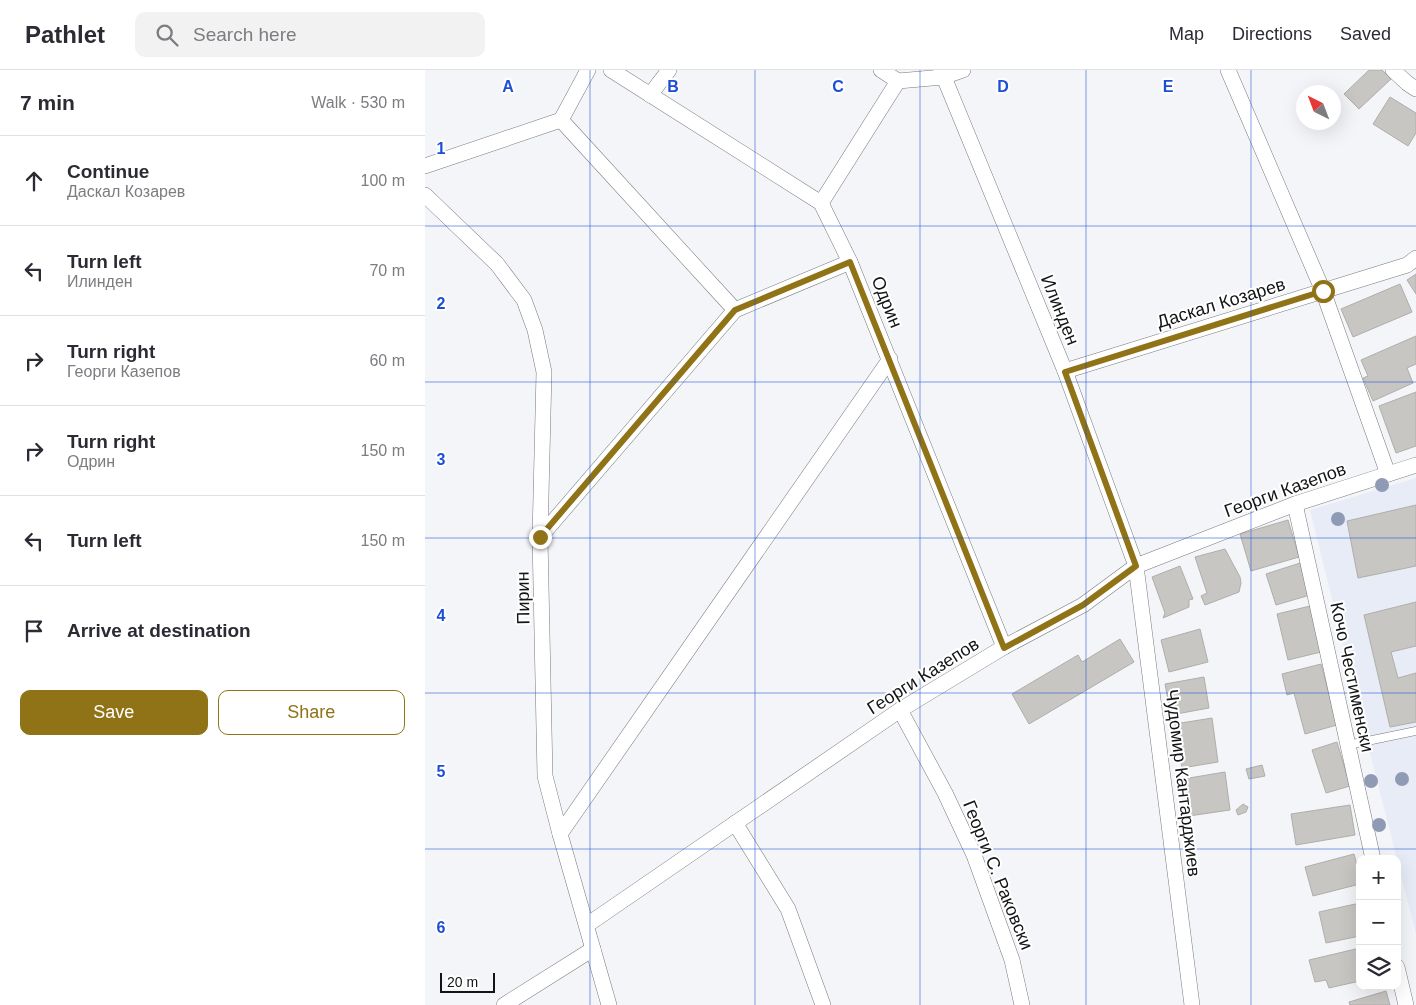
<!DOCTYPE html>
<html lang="en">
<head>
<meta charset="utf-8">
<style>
  body { margin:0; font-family:Helvetica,sans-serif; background:#f2f2f3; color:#2b2b33 }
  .controls { position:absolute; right:15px; bottom:15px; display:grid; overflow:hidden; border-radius:10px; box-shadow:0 5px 20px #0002 }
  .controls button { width:45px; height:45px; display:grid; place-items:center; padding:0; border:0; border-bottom:1px solid #e1e1e2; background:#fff; color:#2b2b33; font:25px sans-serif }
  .compass { position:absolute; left:871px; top:15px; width:45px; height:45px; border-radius:50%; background:#fff; box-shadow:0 5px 20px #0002; rotate:318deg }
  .scale { position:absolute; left:15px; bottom:12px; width:55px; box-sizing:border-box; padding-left:5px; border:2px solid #131415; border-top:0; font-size:14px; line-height:18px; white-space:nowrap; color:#131415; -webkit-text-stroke:4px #fff; paint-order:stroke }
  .stop { position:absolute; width:15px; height:15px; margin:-11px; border:4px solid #907217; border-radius:50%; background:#fff }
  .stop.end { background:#907217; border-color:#fff; box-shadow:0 1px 5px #0008 }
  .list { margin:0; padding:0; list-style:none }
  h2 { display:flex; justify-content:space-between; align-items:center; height:65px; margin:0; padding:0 20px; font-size:21px }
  h2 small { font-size:16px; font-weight:400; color:#7c7c81 }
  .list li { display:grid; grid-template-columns:32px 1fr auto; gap:15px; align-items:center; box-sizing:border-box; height:90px; padding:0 20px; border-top:1px solid #e1e1e2 }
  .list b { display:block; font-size:19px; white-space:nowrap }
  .list p { margin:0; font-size:16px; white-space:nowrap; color:#7c7c81 }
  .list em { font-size:16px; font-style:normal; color:#7c7c81 }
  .actions { display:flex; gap:10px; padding:15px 20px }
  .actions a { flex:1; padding:11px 0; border:1px solid #907217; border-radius:10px; text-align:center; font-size:18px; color:#907217 }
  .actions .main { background:#907217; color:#fff }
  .icon { flex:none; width:28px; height:28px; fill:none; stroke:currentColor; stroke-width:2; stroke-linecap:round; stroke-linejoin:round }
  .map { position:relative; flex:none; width:991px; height:935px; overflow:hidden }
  header { display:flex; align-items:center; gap:30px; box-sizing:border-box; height:70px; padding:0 25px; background:#fff; border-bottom:1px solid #e1e1e2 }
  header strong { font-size:24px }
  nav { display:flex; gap:28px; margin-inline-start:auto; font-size:18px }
  .search { width:350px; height:45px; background:#f2f2f3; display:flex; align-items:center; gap:12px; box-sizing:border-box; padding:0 18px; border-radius:10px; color:#7c7c81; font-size:19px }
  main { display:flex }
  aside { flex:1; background:#fff }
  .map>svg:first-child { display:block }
  .built { fill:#e7ecf6 }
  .building { fill:#c7c6c3; stroke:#afaeab }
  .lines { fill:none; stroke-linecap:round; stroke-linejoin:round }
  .lane-casing { stroke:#797a7d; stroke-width:9 }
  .street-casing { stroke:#797a7d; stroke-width:16 }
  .lane { stroke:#fff; stroke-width:8 }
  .street { stroke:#fff; stroke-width:15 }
  .tree { fill:#8f9bb5 }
  .route { stroke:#907217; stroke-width:6 }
  .grid { fill:none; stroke:#1d4ed8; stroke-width:1; stroke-opacity:0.55 }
  .labels { text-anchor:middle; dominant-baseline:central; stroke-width:4; stroke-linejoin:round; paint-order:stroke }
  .street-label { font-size:18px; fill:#131415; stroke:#fff }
  .grid-label { font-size:16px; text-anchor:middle; font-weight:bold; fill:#1d4ed8; stroke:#fff; stroke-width:4; stroke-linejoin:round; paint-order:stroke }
</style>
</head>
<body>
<header>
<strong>Pathlet</strong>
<div class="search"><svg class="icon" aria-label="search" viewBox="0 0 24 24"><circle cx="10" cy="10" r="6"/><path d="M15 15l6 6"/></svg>Search here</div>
<nav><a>Map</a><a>Directions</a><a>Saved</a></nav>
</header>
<main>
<aside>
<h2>7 min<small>Walk · 530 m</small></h2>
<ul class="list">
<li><svg class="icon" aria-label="ahead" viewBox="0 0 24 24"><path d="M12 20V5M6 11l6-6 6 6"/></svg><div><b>Continue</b><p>Даскал Козарев</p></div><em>100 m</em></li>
<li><svg class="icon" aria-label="left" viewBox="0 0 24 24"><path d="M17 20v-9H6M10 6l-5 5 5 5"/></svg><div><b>Turn left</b><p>Илинден</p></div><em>70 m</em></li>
<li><svg class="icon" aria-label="right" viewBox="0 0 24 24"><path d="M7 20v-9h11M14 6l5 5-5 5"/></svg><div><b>Turn right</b><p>Георги Казепов</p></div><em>60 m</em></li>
<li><svg class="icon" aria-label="right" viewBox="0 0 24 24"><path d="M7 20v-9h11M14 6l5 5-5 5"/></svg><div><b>Turn right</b><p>Одрин</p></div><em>150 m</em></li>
<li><svg class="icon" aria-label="left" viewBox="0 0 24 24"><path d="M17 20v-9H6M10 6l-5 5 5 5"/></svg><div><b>Turn left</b></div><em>150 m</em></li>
<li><svg class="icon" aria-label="arrive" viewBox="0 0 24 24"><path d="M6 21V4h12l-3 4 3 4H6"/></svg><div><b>Arrive at destination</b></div></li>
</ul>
<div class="actions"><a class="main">Save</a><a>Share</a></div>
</aside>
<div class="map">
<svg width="991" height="935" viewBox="0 0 991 935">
  <rect width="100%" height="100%" fill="#f4f5f8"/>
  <path class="built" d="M991 408V864L942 671 885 440Z"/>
  <g class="building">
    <path d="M944 0H957L966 9 934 39 919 24Z"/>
    <path d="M965 27 991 43V63L983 76 948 54Z"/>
    <path d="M991 204V224L982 210Z"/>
    <path d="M975 214 987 242 928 267 916 239Z"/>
    <path d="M991 266V294L982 298 988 313 948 331 938 308 943 306 936 290Z"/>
    <path d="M991 322V376L971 383 954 336Z"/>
    <path d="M991 435V496L933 508 922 451Z"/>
    <path d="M863 450 874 487 826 501 815 464Z"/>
    <path d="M800 479 815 507 816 513 814 522 780 535 776 526 782 523 770 487Z"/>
    <path d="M875 493 885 525 851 535 841 504Z"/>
    <path d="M755 496 768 529 764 530V537L738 548 740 543 727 507Z"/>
    <path d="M991 532V576L966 582 973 608 991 603V652L965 657 939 545Z"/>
    <path d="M885 536 896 582 863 590 852 544Z"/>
    <path d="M775 559 783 592 744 602 736 570Z"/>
    <path d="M695 569 709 592 604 654 587 624 653 585 657 592Z"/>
    <path d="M896 594 912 655 880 664 869 623 862 625 857 604Z"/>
    <path d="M779 607 784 638 746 645 740 614Z"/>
    <path d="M787 648 793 692 757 698 750 654Z"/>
    <path d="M912 672 925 716 901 723 887 680Z"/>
    <path d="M837 695 840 706 824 709 821 699Z"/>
    <path d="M800 702 805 740 764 746 758 709Z"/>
    <path d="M818 734 823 737 821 742 813 745 811 740Z"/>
    <path d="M925 735 930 765 871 775 866 744Z"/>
    <path d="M929 784 935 806V814L888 826 880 797Z"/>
    <path d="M935 833V866L901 873 894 842Z"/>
    <path d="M935 878V911L904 918 901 910 890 912 884 890Z"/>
    <path d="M961 921 965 935H925L924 932Z"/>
  </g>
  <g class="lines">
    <g class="lane-casing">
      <path id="lane" d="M923 675 991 661"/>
    </g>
    <g class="street-casing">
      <g id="street">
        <path d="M186 0 396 133 425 192 579 577"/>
        <path d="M456 0 473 11"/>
        <path d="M516 0 640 301 711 496 767 935"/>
        <path d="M803 0 898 221 963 404"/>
        <path d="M968 0 982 13 991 19"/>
        <path d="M473 11 518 7 538 0"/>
        <path d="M225 25 244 0"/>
        <path d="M136 50 310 240"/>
        <path d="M0 96 136 50 163 0"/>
        <path d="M0 125 72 194 99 230 110 260 119 302 115 467 120 706 135 764 184 935"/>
        <path d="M396 133 473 11"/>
        <path d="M640 301 982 195 991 188"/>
        <path d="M870 434 948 789"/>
        <path d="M115 467 310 240 425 192"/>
        <path d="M475 640 520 723 549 785 587 890 597 935"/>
        <path d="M310 753 363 839 398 935"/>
        <path d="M135 764 465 289"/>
        <path d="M162 855 475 640 579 577 658 535 711 496 870 434 991 395"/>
        <path d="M972 897 981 935"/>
        <path d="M79 935 168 879"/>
      </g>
    </g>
    <use href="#lane" class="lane"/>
    <use href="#street" class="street"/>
  </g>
  <g class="tree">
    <circle cx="957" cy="415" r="7"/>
    <circle cx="913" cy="449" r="7"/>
    <circle cx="977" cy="709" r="7"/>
    <circle cx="946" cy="711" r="7"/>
    <circle cx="954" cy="755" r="7"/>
  </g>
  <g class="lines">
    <path class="route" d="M115 467 310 240 425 192 579 578 658 535 711 496 640 302 898 221"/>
  </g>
  <path class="grid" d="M165 0V935M330 0V935M495 0V935M661 0V935M826 0V935M0 156H991M0 312H991M0 468H991M0 623H991M0 779H991"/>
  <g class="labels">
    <g class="street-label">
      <text transform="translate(462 232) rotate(68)">Одрин</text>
      <text transform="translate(796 233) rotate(-17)">Даскал Козарев</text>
      <text transform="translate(635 240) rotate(68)">Илинден</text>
      <text transform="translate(860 420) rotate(-20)">Георги Казепов</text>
      <text transform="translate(98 528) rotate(-91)">Пирин</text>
      <text transform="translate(498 606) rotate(-32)">Георги Казепов</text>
      <text transform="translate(927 607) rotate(78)">Кочо Честименски</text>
      <text transform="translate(758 713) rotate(83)">Чудомир Кантарджиев</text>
      <text transform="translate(573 805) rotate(68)">Георги С. Раковски</text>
    </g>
  </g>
  <g class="grid-label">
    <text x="83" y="22">A</text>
    <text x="248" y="22">B</text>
    <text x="413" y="22">C</text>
    <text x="578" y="22">D</text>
    <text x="743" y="22">E</text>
    <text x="16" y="84">1</text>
    <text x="16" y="239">2</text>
    <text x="16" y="395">3</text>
    <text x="16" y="551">4</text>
    <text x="16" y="707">5</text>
    <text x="16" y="863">6</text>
  </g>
</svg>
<div class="controls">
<button>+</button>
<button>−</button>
<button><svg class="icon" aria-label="layers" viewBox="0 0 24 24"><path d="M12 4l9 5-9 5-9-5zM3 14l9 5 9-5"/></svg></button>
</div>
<svg class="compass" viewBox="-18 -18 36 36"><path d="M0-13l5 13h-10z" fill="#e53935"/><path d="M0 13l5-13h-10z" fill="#7c7c81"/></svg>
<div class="scale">20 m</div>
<div class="stop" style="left:898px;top:221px"></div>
<div class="stop end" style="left:115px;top:467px"></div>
</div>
</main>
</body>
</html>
